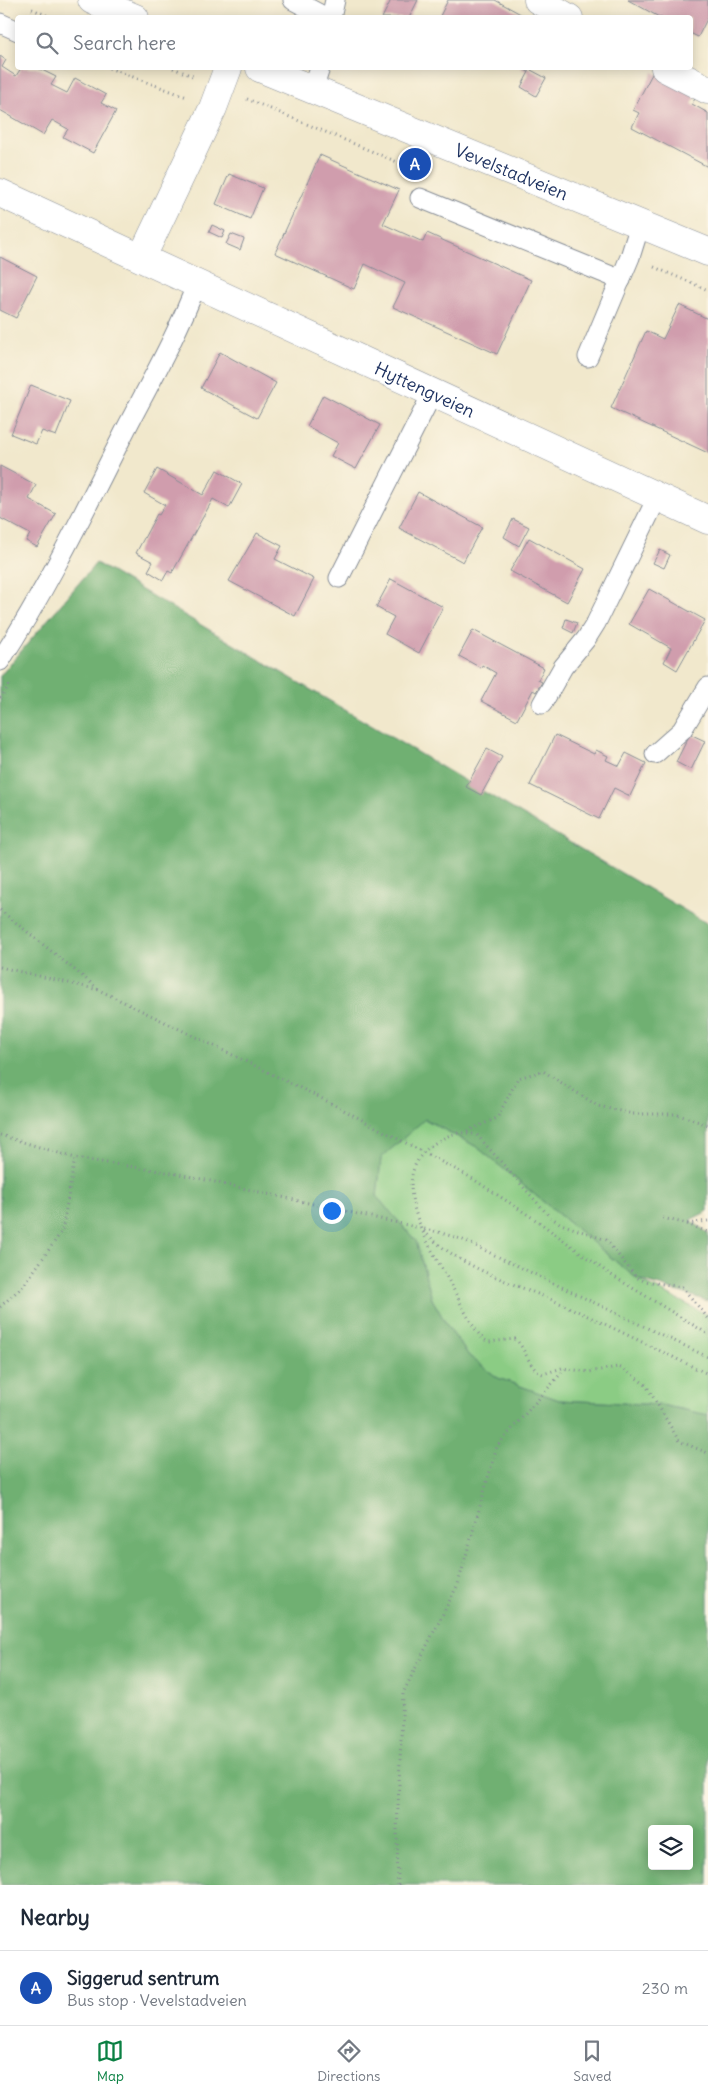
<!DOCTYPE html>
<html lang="en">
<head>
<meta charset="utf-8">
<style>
  body { margin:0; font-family:Delius,sans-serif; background:#f2f2f3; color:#1f2937 }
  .controls { position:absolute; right:15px; bottom:15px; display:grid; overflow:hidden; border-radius:5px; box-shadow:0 2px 12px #0003 }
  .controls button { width:45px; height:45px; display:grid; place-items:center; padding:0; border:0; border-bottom:1px solid #e0e1e3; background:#fff; color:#1f2937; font:25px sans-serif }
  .you { position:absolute; left:331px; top:1210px; width:18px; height:18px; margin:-12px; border:4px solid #fff; border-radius:50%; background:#1a73e8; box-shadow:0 0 0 8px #1a73e833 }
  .badge { display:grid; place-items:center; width:32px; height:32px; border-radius:50%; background:#0b8043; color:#fff; font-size:16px; font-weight:700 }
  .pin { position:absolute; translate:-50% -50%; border:2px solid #fff; box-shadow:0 1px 5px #0006 }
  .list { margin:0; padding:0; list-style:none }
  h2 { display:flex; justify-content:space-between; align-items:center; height:65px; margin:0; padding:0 20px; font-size:21px }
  h2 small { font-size:16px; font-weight:400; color:#747a83 }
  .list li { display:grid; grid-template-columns:32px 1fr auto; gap:15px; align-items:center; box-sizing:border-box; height:75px; padding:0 20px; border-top:1px solid #e0e1e3 }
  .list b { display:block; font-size:19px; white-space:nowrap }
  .list p { margin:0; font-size:16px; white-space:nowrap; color:#747a83 }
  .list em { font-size:16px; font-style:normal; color:#747a83 }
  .icon { flex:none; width:28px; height:28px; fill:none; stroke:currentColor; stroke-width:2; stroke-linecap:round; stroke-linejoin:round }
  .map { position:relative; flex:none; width:708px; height:1885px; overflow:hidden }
  .search { position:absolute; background:#fff; box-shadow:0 2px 12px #0003; left:15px; right:15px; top:15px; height:55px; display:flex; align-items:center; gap:12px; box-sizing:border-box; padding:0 18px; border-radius:5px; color:#747a83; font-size:19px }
  .sheet { height:140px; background:#fff }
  nav { display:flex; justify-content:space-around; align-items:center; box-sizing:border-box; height:70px; border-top:1px solid #e0e1e3; background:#fff; font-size:14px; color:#747a83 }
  nav a { display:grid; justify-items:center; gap:2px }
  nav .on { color:#0b8043 }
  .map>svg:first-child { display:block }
  .green { fill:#8bcc84; stroke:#537e71 }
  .forest { fill:#70b072; stroke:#467068; fill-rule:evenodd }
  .building { fill:#d09dad }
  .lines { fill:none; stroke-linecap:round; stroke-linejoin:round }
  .service-casing { stroke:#868c95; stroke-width:21 }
  .minor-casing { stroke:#868c95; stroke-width:29 }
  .secondary-casing { stroke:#868c95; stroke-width:29 }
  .path { stroke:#868c95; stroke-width:3; stroke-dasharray:1 4; stroke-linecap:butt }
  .service { stroke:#fff; stroke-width:19 }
  .minor { stroke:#fff; stroke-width:28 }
  .secondary { stroke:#fff; stroke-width:28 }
  .labels { text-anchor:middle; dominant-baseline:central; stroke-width:4.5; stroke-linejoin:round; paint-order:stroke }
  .street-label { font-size:18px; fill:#1b2f5e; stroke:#fcf5e5 }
</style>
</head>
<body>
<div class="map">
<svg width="708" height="1885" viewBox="0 0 708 1885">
  <rect width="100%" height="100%" fill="#fcf5e5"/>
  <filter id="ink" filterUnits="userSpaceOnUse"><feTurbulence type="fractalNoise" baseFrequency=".02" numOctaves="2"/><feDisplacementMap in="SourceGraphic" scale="10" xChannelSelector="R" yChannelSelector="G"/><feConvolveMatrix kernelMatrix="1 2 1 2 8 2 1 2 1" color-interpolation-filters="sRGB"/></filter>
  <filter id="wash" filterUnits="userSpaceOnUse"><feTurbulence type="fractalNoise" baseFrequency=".0096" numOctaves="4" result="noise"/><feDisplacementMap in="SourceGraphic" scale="20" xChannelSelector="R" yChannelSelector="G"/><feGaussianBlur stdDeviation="1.12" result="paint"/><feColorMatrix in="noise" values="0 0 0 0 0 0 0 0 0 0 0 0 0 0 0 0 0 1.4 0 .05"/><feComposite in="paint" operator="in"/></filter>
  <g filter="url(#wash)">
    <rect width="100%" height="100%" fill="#f1e8cc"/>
    <path class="green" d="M424 1119 477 1147 637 1279 708 1315V1415L661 1405 559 1400 498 1378 469 1356 448 1327 432 1299 416 1241 377 1197 381 1158Z"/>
    <path class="forest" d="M96 563 708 924V1211L690 1220 708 1233V1301L637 1279 477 1147 425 1119 381 1158 377 1197 416 1241 432 1299 448 1327 469 1356 498 1378 559 1400 661 1405 708 1415V1885H0V676ZM652 1829H689V1866H652Z"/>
    <g id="blocks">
      <g class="building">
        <path d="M391 0H418L409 18H382Z"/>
        <path d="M448 0H495L528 18H439Z"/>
        <path d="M628 0H708V17L698 37 690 33V18H661Z"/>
        <path d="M0 56 6 60 2 67 16 76 21 68H38L56 77 51 85 67 93 75 78 106 95 101 103 116 111 93 153 63 137 68 129 52 120 43 135 0 110Z"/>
        <path d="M520 68H532L531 70 546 78 536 96 521 87 529 72Z"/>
        <path d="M653 72 697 95 692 104 708 113V167L632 127 639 113 633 110Z"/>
        <path d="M320 155 399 190 383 224 423 242 427 233 531 280 497 354 393 307 405 283 365 264 354 289 275 253Z"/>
        <path d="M229 174 263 188 250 219 216 204Z"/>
        <path d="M212 225 225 231 222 238 209 232Z"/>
        <path d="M231 234 244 239 240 250 226 244Z"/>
        <path d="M0 257 37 276 16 318 0 310Z"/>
        <path d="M679 305 708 319V453L611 408 646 331 663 339Z"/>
        <path d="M220 352 276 383 257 418 201 388Z"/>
        <path d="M31 385 70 401 56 436 42 431 36 444 11 434Z"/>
        <path d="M323 395 380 425 356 469 331 456 338 443 307 426Z"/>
        <path d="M0 466 36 485 29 499 56 514 37 547 26 541 30 534 0 518Z"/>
        <path d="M157 469 203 495 217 470 242 484 229 508 213 499 172 573 168 571 163 580 148 571 153 562 136 553 157 514 159 515 165 505 144 493Z"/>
        <path d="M418 492 482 527 463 562 399 528Z"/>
        <path d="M513 519 529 527 519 546 504 537Z"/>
        <path d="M257 533 282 546 275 559 314 579 295 616 229 581Z"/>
        <path d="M529 538 585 569 567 602 510 571Z"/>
        <path d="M660 550 670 555 664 568 653 563Z"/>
        <path d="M391 579 443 607 419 653 385 634 394 617 376 607Z"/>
        <path d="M649 589 705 620 677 670 664 662 671 648 629 624Z"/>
        <path d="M566 619 577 623 573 633 563 628Z"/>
        <path d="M473 630 544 668 538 680 542 682 536 692 533 690 517 720 481 701 496 673 482 665 481 668 459 656Z"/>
        <path d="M690 734 705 741 691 770 676 762Z"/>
        <path d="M555 735 594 754 596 750 608 756 606 760 619 766 626 753 646 763 630 796 614 788 599 819 530 785Z"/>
        <path d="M487 749 502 757 481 795 466 787Z"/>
      </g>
    </g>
  </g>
  <g filter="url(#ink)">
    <use href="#blocks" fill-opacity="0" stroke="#868c95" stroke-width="1"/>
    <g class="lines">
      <g class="service-casing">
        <g id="service">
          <path d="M293 0 327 18"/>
          <path d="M331 18 335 0"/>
          <path d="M0 23 18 31"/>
          <path d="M313 90 320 68"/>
          <path d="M420 198 621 280"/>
          <path d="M588 357 630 257 640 225"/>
          <path d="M339 578 433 392"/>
          <path d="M0 661C48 587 87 506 127 427 152 379 178 333 197 283"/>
          <path d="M542 704 563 667 586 639 596 623 658 496"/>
          <path d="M655 754 682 730 708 687"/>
        </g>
      </g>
      <g class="minor-casing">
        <g id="minor">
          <path d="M538 0 569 18"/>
          <path d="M665 68 708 90"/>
          <path id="s1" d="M0 193 708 520"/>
          <path d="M142 257 213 108 228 68"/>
        </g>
      </g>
      <g class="secondary-casing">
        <g id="secondary">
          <path d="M92 0 135 18"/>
          <path id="s2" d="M260 68 708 252"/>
        </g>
      </g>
      <g class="path">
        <path d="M32 9 53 18"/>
        <path d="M109 68 187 97"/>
        <path d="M173 68 195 77"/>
        <path d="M247 99 421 172"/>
        <path d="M654 267 708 290"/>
        <path d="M0 698 10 684"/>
        <path d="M0 910 101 991 319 1097 470 1177 539 1222 608 1273 708 1334"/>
        <path d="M0 967 99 990"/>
        <path d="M467 1131 497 1118 518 1078 543 1071 598 1106 633 1114H676L708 1125"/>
        <path d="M0 1135 75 1158 179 1174 438 1232 461 1239 708 1357"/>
        <path d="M663 1218 687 1224 708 1221"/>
        <path d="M687 1224 708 1232"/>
        <path d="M424 1231C460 1269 517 1284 564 1305 612 1327 660 1351 708 1374"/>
        <path d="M0 1307 24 1285 62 1231 75 1158"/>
        <path d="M708 1318 682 1287 644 1281 636 1277 606 1240 561 1224 550 1217 477 1135C459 1130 450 1134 435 1143 383 1176 429 1245 450 1283 460 1301 469 1323 483 1339L489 1342 515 1339C526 1348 529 1370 543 1374L562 1368 589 1372 618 1367 624 1369 646 1385 679 1441 708 1453"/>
        <path d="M398 1885 397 1830 403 1693 458 1584 497 1446 565 1369"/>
      </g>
      <use href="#service" class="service"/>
      <use href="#minor" class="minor"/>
      <use href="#secondary" class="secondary"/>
    </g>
  </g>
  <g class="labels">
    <g class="street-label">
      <text stroke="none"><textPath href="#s2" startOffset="272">Vevelstadveien</textPath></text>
      <text stroke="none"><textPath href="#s1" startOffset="468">Hyttengveien</textPath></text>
    </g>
  </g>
</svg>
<div class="controls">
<button><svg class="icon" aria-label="layers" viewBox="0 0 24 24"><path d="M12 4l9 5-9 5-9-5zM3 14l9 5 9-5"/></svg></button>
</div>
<div class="you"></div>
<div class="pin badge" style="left:415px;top:164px;background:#1a4fb4">A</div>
<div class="search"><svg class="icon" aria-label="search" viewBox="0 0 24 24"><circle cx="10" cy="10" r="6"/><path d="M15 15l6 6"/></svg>Search here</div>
</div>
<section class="sheet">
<h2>Nearby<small></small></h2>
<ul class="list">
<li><span class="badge" style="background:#1a4fb4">A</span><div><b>Siggerud sentrum</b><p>Bus stop · Vevelstadveien</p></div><em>230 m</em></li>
</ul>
</section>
<nav>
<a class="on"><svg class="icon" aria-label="map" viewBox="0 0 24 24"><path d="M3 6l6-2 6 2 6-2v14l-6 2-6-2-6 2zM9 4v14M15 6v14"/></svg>Map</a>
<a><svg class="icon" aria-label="directions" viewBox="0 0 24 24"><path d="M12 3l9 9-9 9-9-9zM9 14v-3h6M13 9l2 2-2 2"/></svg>Directions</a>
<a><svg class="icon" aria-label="saved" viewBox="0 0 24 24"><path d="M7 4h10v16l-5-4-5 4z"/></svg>Saved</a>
</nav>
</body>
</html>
